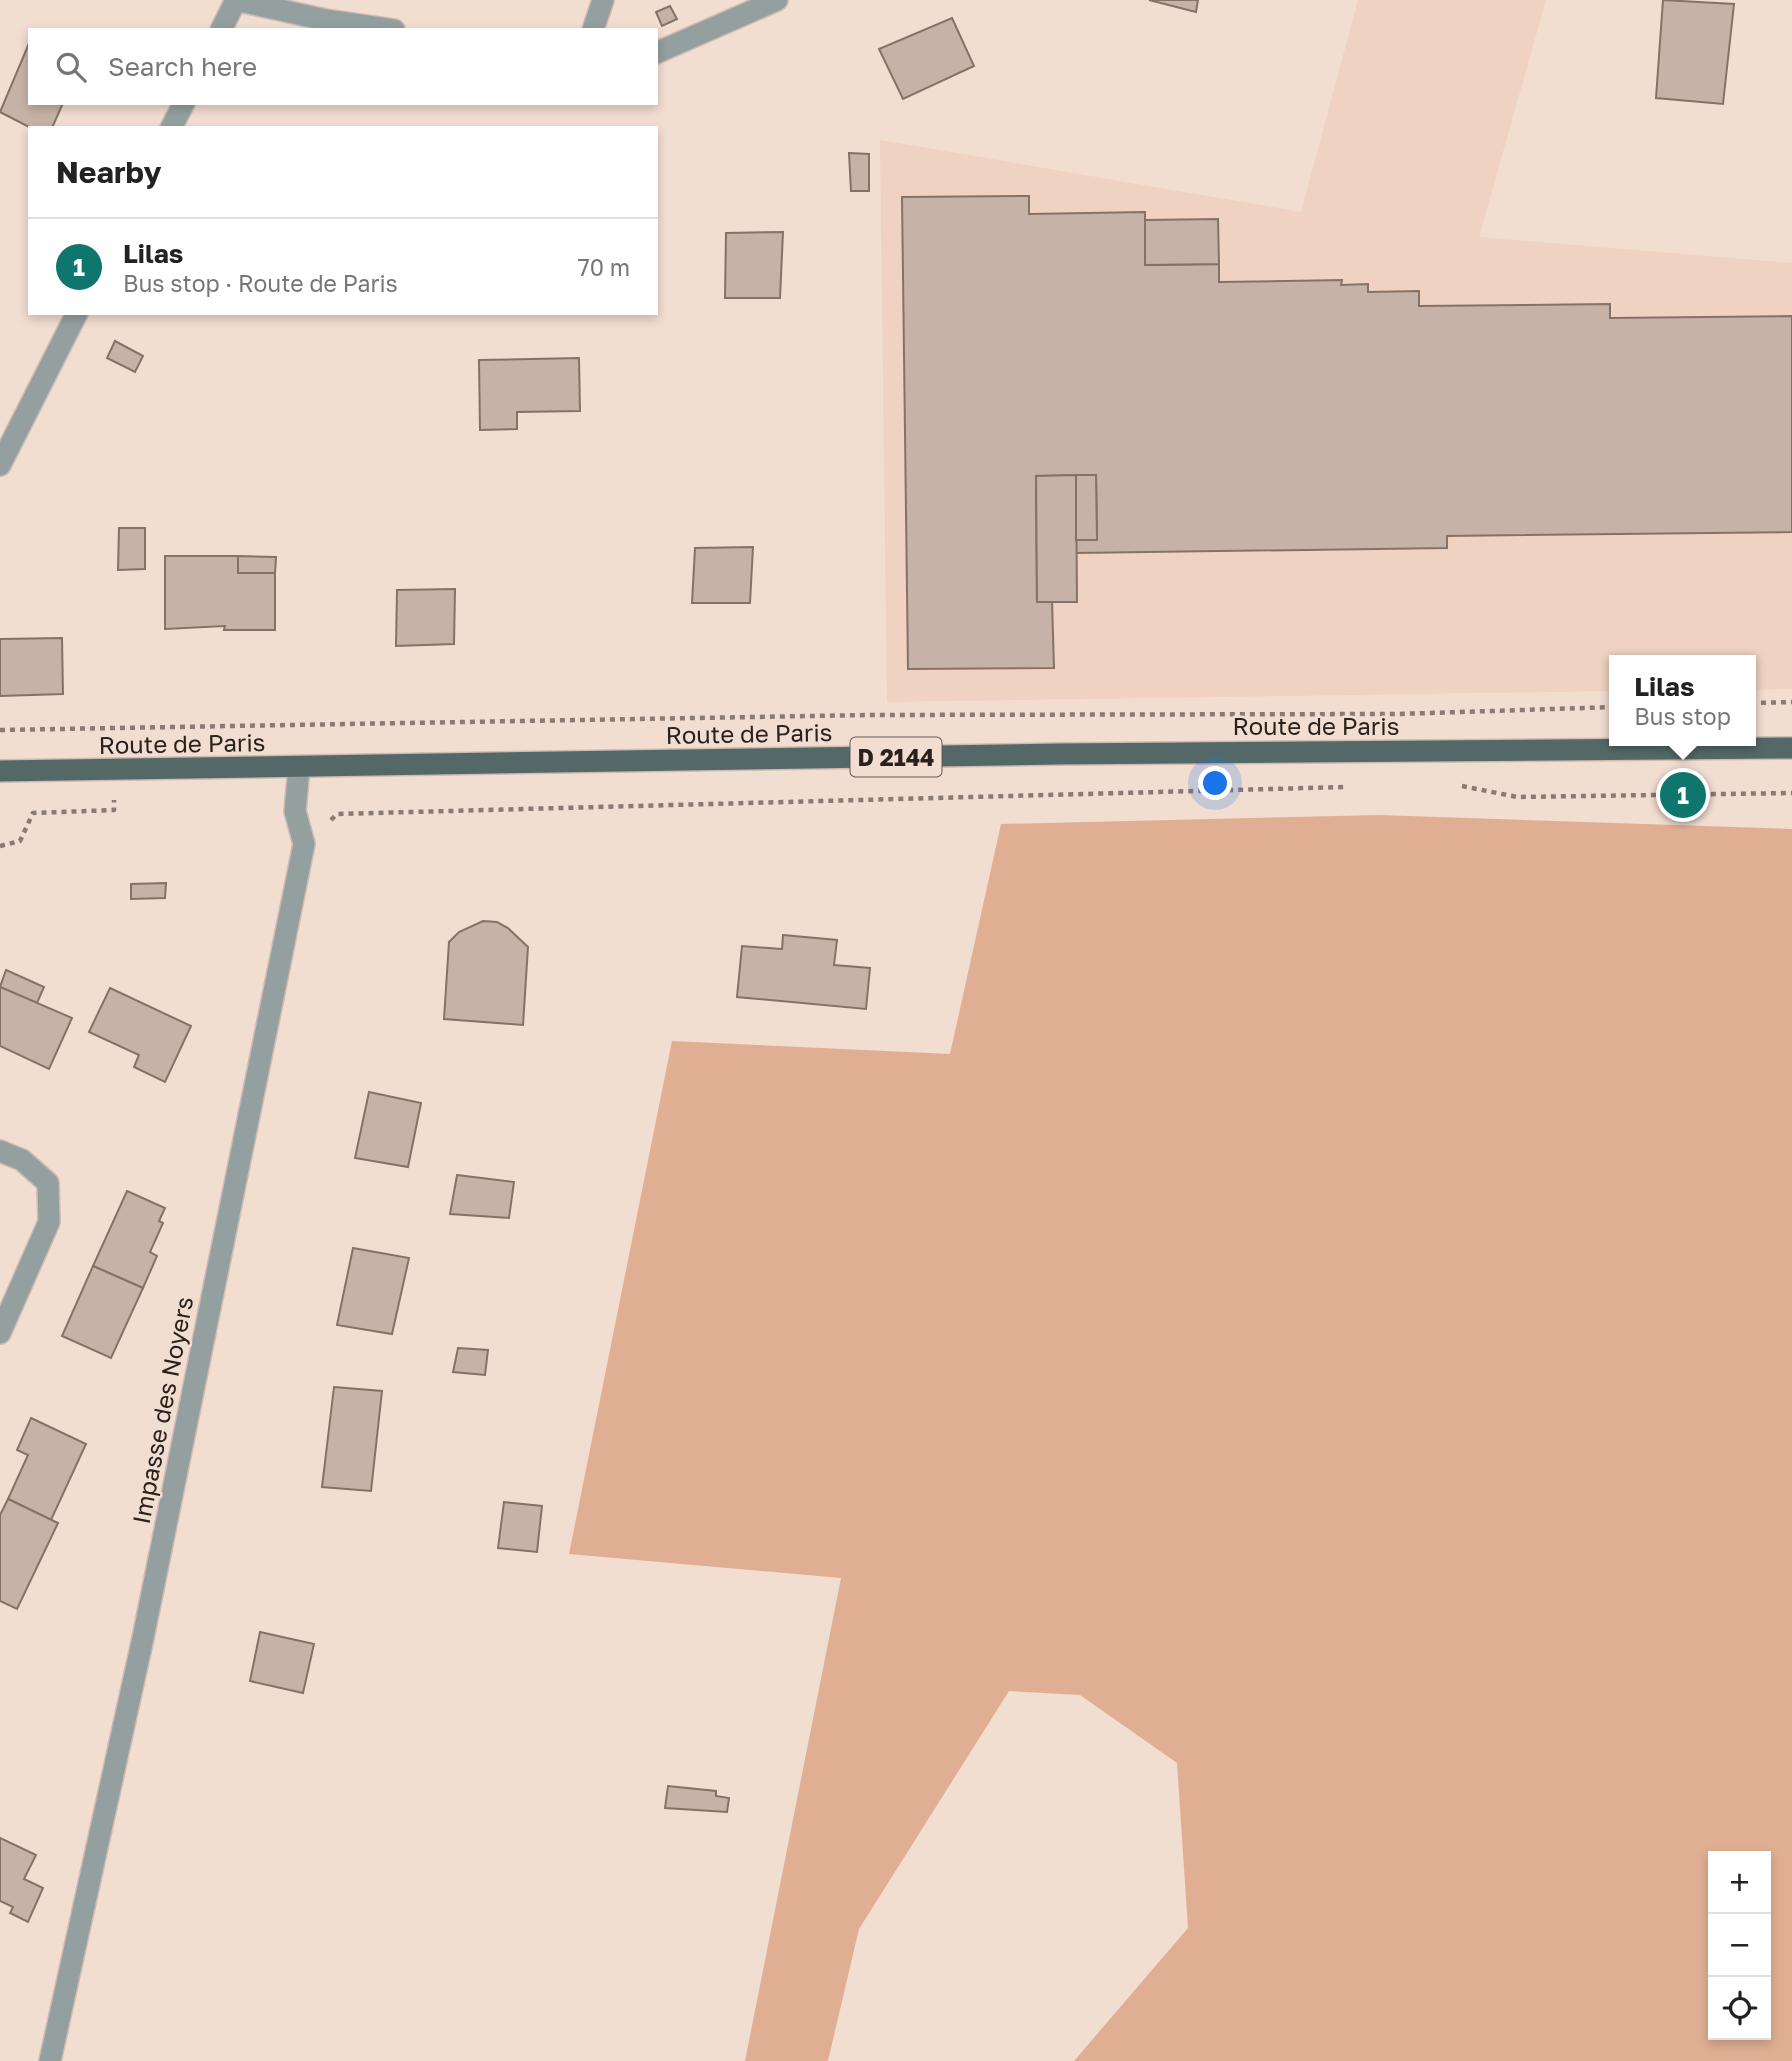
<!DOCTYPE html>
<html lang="en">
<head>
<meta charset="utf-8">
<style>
  body { margin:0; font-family:"Golos Text",sans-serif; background:#f2f2f2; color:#222 }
  .controls { position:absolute; right:21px; bottom:21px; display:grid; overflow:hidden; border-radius:0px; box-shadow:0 4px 10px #0003 }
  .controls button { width:63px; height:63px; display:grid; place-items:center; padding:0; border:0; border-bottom:2px solid #e0e0e0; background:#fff; color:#222; font:35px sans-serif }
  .you { position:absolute; left:1216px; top:784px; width:24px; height:24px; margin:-18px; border:5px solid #fff; border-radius:50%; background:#1a73e8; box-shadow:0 0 0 10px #1a73e833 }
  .badge { display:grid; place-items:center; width:46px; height:46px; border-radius:50%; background:#0f766e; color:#fff; font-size:23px; font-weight:700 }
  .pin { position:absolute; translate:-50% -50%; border:4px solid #fff; box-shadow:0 2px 7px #0006 }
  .popup { position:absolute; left:1609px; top:655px; width:147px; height:91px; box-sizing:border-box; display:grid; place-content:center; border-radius:0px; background:#fff; filter:drop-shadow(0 2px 5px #0005); font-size:23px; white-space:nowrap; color:#767676 }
  .popup b { font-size:26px; color:#222 }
  .popup::after { content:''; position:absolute; left:50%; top:100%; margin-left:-14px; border:14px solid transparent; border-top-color:#fff }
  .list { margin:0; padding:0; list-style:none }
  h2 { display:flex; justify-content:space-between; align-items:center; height:91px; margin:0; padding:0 28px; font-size:30px }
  h2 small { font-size:23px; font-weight:400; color:#767676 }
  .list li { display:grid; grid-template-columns:46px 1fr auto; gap:21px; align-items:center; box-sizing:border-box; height:98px; padding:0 28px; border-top:2px solid #e0e0e0 }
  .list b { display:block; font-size:26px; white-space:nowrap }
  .list p { margin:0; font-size:23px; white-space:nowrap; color:#767676 }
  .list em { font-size:23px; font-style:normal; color:#767676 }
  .icon { flex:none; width:38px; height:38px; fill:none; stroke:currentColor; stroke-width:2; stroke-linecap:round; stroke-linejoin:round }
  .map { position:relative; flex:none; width:1792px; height:2061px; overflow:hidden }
  .search { position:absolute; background:#fff; box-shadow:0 4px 10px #0003; left:28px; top:28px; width:630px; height:77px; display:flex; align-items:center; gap:18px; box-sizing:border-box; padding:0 24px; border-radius:0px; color:#767676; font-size:26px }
  .panel { position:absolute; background:#fff; box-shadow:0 4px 10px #0003; left:28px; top:126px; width:630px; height:189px; border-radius:0px }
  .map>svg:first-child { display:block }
  .built { fill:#efd2c2 }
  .green { fill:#e0af93; fill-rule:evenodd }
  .building { fill:#c7b2a7; stroke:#857267; stroke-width:2 }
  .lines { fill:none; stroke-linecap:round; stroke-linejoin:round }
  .minor-casing { stroke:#cebbb1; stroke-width:24 }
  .major-casing { stroke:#cebbb1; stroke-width:24 }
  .path { stroke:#897a73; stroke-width:4.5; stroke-dasharray:5 5; stroke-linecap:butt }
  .minor { stroke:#94a09f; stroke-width:21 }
  .major { stroke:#546967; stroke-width:21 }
  .labels { text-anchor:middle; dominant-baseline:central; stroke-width:5; stroke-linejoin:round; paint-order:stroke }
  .shield { fill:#f2ddd1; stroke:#655953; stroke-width:2 }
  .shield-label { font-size:23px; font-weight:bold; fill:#29211d }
  .street-label { font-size:24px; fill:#29211d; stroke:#f2ddd1 }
</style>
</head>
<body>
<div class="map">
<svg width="1792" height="2061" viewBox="0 0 1792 2061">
  <rect width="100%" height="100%" fill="#f2ddd1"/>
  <path class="built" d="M1358 0H1546L1479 237 1792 263V689L1751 690V660H1615V691L887 702 880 140 1301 212Z"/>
  <path class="green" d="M1380 815 1792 829V2061H1074L1188 1928 1177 1763 1080 1695 1009 1691 859 1929 828 2061H745L841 1578 569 1554 672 1041 950 1054 1001 824ZM1713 1856H1766V2035H1713Z"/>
  <g class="building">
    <path d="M1149 0H1198L1196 12Z"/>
    <path d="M1663 0 1734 4 1723 104 1656 98Z"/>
    <path d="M670 6 677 19 662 26 656 12Z"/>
    <path d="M952 18 974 66 903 99 879 49Z"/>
    <path d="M30 41V103H63L52 128H31L0 112Z"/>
    <path d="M849 153 869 154V191H851Z"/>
    <path d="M1029 196V214L1145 212V265L1219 264V282L1342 280 1341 285 1368 284V292L1419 291V306L1610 304V318L1792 316V532L1447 536V548L1076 553V540H1097L1096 475 1036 476 1037 602 1052 601 1054 668 908 669 902 197Z"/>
    <path d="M1218 219 1219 264 1145 265V220Z"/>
    <path d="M783 232 780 298H725L726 233Z"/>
    <path d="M115 341 143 356 135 372 107 358Z"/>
    <path d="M579 358 580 411 517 412V429L480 430 479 360Z"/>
    <path d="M1076 475 1077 602H1037L1036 476Z"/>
    <path d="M1076 475H1096L1097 540H1076Z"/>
    <path d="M119 528H145V569L118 570Z"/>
    <path d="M753 547 750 603H692L695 548Z"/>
    <path d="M165 556H238V573H275V630H224L225 626 165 629Z"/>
    <path d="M238 556 276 557 275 573H238Z"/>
    <path d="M455 589 454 644 396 646 397 590Z"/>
    <path d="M62 638 63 694 0 696V639Z"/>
    <path d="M166 883 165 898 131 899V884Z"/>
    <path d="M483 921 497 922 508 928 528 947 523 1025 444 1019 449 942 459 932Z"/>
    <path d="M783 935 837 940 834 965 870 968 866 1009 737 997 742 946 782 949Z"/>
    <path d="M6 970 44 987 37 1003 0 987Z"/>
    <path d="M0 987 72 1018 49 1069 0 1046Z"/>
    <path d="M110 988 191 1026 165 1082 134 1067 139 1055 89 1032Z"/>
    <path d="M369 1092 421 1103 408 1167 355 1158Z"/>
    <path d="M457 1175 514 1182 509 1218 450 1214Z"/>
    <path d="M127 1191 165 1208 159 1221 163 1223 150 1252 157 1256 143 1288 93 1266Z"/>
    <path d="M353 1248 409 1258 392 1334 337 1325Z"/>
    <path d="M93 1266 143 1288 111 1358 62 1336Z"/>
    <path d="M458 1348 488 1350 485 1375 453 1372Z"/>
    <path d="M334 1387 382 1391 371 1491 322 1487Z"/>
    <path d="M31 1418 86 1444 51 1520 8 1499 28 1455 17 1450Z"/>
    <path d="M8 1499 58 1523 17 1609 0 1601V1515Z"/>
    <path d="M504 1502 542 1506 537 1552 498 1548Z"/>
    <path d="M260 1632 314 1644 303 1693 250 1681Z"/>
    <path d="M668 1786 716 1791V1796L729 1798 727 1812 665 1808Z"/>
    <path d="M0 1838 36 1855 24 1879 43 1888 28 1922 10 1913 13 1907 0 1901Z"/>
  </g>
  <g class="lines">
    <g class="minor-casing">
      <g id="minor">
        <path d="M235 0 326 20 394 30"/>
        <path d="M221 30 236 0"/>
        <path d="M593 30 603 0"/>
        <path d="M656 53 777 0"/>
        <path d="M171 128 184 103"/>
        <path d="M0 465 77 313"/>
        <path d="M0 1151 22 1160 48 1183 49 1222 0 1333"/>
        <path d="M50 2061 143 1638 304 844 295 811 299 768"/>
      </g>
    </g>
    <g class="major-casing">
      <path id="major" d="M0 771 1059 754 1792 748"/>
    </g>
    <g class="path">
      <path d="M1751 703 1792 702"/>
      <path d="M0 730 869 715 1398 714 1615 707"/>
      <path d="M1462 786 1517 797 1792 793"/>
      <path d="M331 820 337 814 1345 787"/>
      <path d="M0 846 20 841 33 813 114 810V800"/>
    </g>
    <use href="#minor" class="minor"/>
    <use href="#major" class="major"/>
  </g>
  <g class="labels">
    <rect class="shield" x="850.5" y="737.5" width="91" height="39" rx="5"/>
    <g class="shield-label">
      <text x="896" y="757">D 2144</text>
    </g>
    <g class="street-label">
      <text x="1316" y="725">Route de Paris</text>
      <text transform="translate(749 733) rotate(-1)">Route de Paris</text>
      <text transform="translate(182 743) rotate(-1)">Route de Paris</text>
      <text transform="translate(162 1410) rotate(-79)">Impasse des Noyers</text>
    </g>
  </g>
</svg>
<div class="controls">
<button>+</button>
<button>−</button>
<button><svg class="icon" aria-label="locate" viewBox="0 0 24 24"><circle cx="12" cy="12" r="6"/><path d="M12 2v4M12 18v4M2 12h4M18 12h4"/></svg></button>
</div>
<div class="you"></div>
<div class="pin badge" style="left:1683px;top:795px">1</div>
<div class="popup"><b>Lilas</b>Bus stop</div>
<div class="search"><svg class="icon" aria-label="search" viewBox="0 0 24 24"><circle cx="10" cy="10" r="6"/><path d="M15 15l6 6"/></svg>Search here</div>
<section class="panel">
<h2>Nearby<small></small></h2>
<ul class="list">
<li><span class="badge">1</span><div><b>Lilas</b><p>Bus stop · Route de Paris</p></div><em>70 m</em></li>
</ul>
</section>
</div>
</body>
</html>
